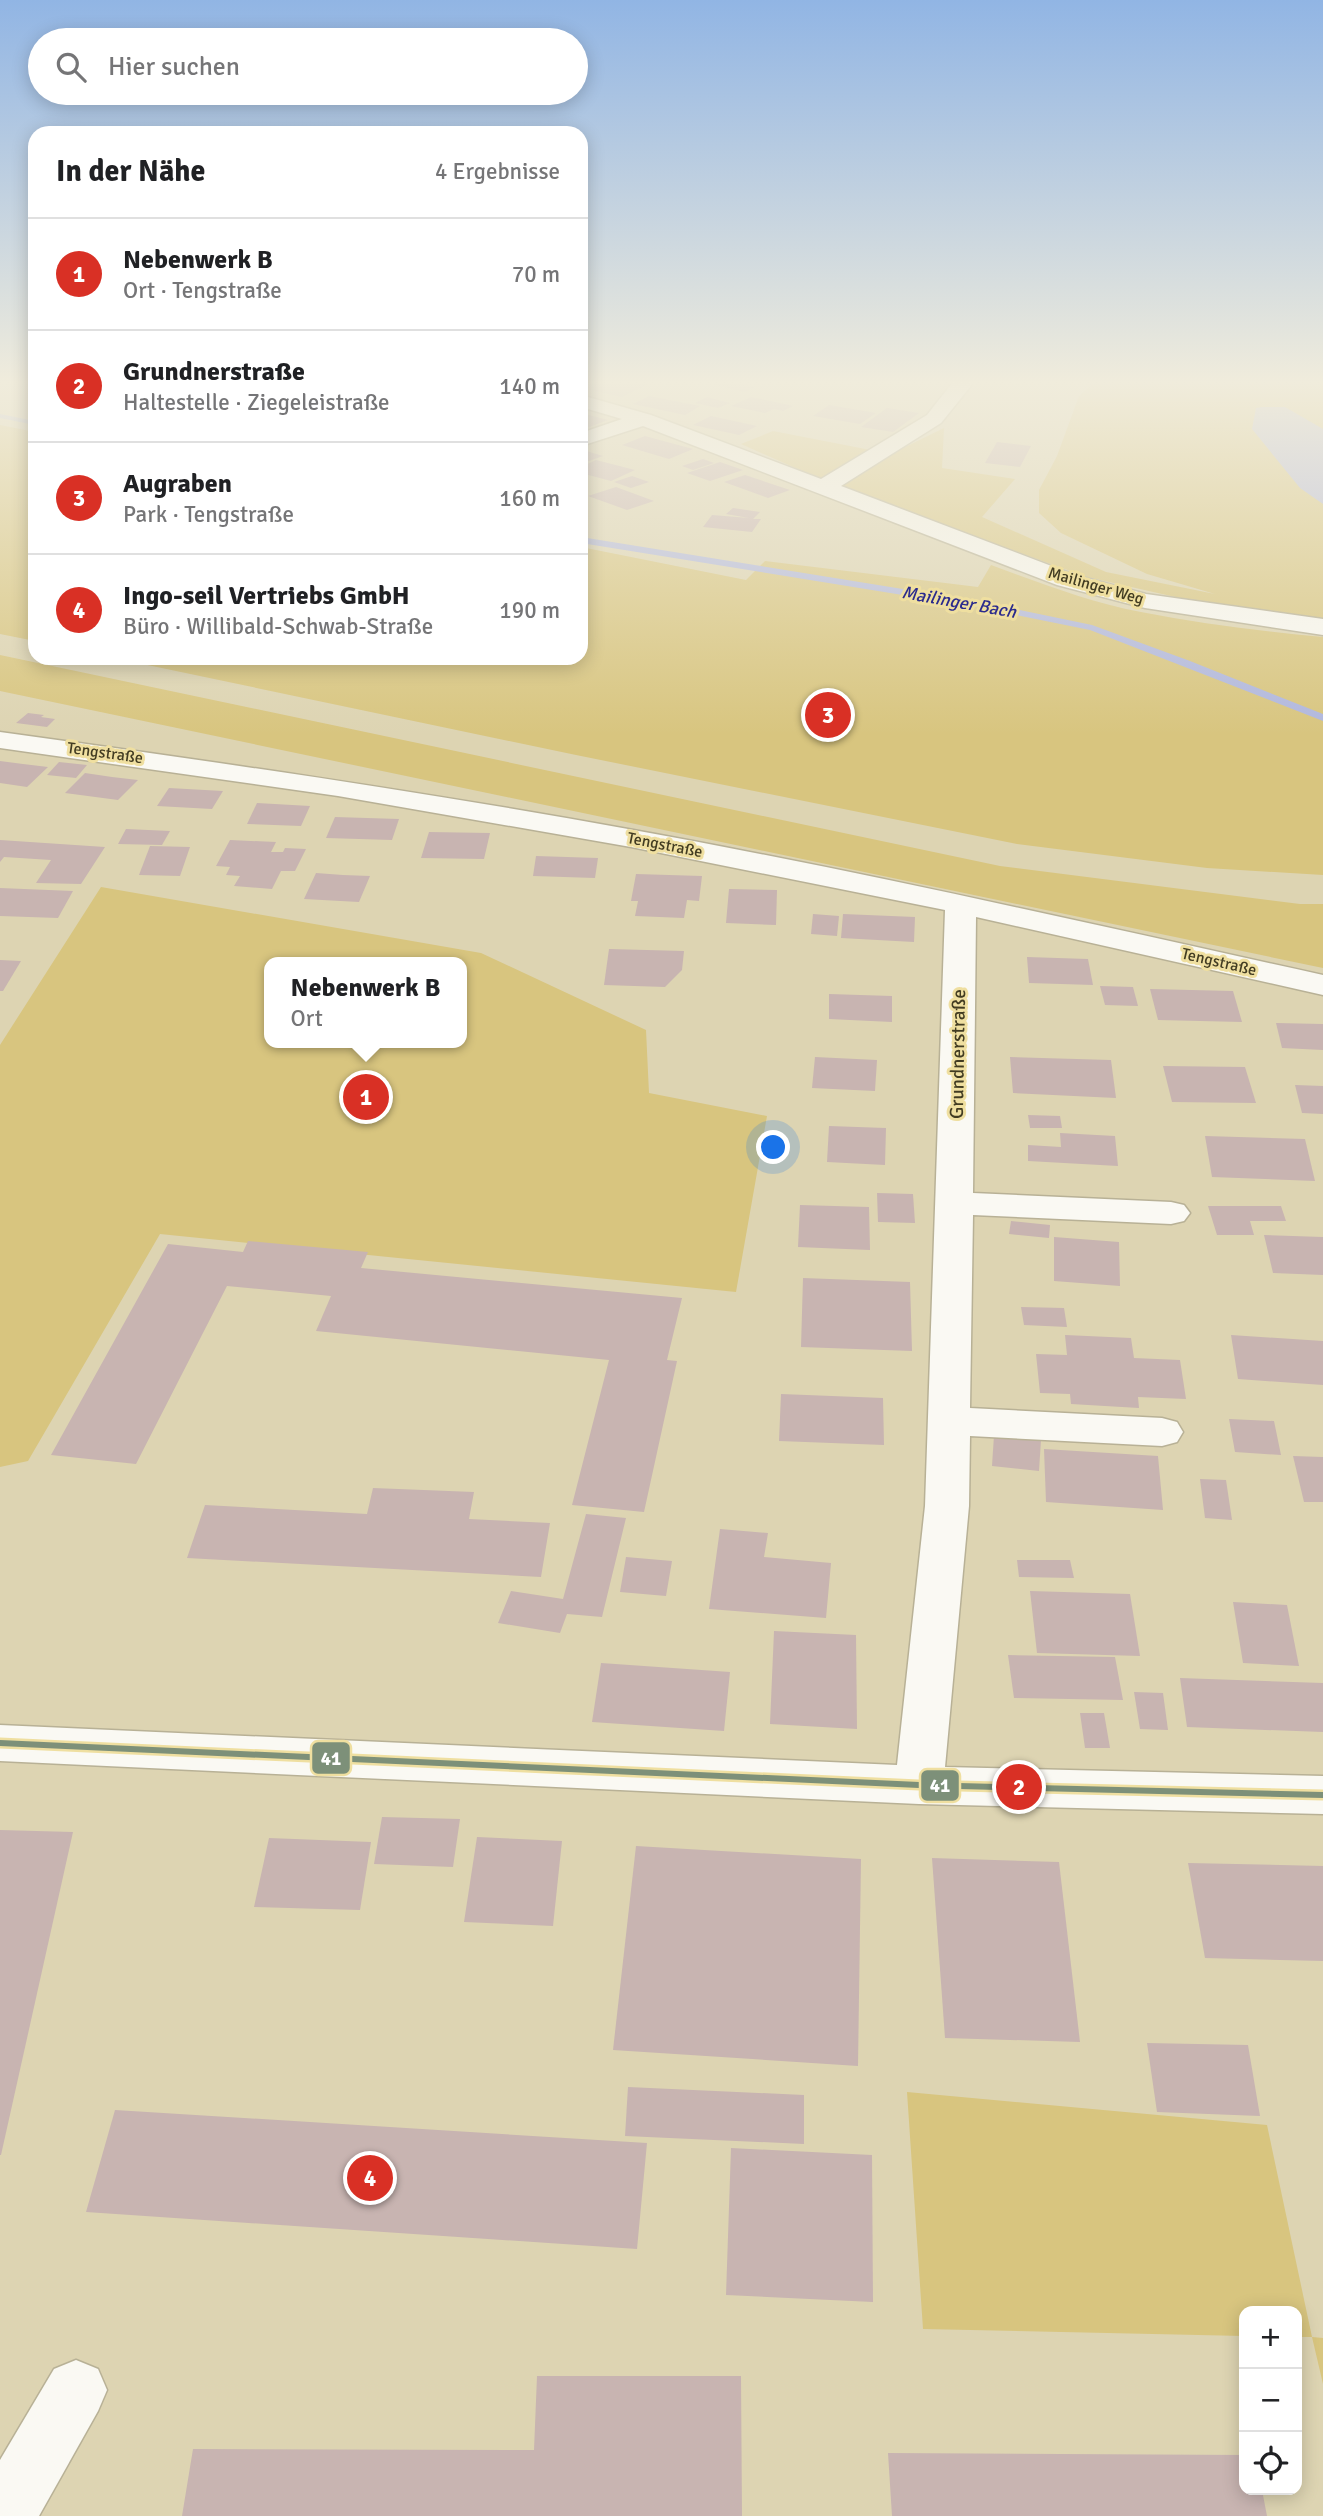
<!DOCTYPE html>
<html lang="de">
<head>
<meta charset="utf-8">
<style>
  body { margin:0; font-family:Signika,sans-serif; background:#f2f2f2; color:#202124 }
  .controls { position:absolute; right:21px; bottom:21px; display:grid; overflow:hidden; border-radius:14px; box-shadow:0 4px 18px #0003 }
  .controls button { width:63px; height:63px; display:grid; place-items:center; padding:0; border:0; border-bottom:2px solid #e0e0e0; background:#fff; color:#202124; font:35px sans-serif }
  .you { position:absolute; left:774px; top:1148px; width:24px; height:24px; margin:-18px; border:5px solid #fff; border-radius:50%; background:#1a73e8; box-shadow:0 0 0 10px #1a73e833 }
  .badge { display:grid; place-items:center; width:46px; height:46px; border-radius:50%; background:#d93025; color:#fff; font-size:23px; font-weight:700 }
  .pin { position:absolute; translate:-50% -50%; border:4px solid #fff; box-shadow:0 2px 7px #0006 }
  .popup { position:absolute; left:264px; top:957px; width:203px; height:91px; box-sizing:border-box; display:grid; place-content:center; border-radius:14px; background:#fff; filter:drop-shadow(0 2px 5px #0005); font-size:23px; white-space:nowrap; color:#757577 }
  .popup b { font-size:26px; color:#202124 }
  .popup::after { content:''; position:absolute; left:50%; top:100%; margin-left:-14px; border:14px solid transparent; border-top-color:#fff }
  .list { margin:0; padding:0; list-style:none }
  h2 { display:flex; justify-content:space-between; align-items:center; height:91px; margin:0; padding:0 28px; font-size:30px }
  h2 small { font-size:23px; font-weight:400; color:#757577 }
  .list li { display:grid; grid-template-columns:46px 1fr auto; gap:21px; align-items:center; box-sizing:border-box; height:112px; padding:0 28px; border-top:2px solid #e0e0e0 }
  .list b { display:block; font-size:26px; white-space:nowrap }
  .list p { margin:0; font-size:23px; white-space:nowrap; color:#757577 }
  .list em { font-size:23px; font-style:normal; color:#757577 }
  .icon { flex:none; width:38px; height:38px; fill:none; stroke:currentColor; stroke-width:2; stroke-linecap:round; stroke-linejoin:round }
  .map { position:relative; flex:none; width:1323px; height:2516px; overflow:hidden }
  .search { position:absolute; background:#fff; box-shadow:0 4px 18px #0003; left:28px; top:28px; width:560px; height:77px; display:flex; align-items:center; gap:18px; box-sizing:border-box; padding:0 24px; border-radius:38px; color:#757577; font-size:26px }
  .panel { position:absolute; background:#fff; box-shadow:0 4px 18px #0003; left:28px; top:126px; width:560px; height:539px; border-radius:21px }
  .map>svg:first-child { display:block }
  .green { fill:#d8c57f; fill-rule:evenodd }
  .water { fill:#b0b7de }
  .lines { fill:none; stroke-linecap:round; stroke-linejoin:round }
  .stream { fill:#b0b7de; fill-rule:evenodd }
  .building { fill:#c8b4b1 }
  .minor-casing { stroke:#b8b196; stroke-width:3 }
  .minor { fill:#faf9f3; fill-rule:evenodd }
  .bus-1-casing { stroke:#efdfa0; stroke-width:11 }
  .bus-1 { stroke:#7d9079; stroke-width:6 }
  .labels { text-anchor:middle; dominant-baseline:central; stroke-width:6; stroke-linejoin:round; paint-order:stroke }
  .far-street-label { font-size:16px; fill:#423c22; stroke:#efdfa0 }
  .far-water-label { font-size:18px; font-style:italic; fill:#2b2b8d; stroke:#efdfa0 }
  .street-label { font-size:19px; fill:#423c22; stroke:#efdfa0 }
  .line-badge { stroke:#efdfa0; stroke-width:2.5 }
  .badge-label { font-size:19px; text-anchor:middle; font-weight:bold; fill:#fff }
</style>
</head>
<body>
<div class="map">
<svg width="1323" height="2516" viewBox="0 0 1323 2516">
  <rect width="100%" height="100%" fill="#ddd4b2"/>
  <g class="green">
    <path d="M1095 382H1323V619L1224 608 1087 577 850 492 741 444 773 431 891 454 944 428 942 468 1015 479 982 517 1106 572 1215 594 1147 574 1061 533 1039 513V490L1057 456 1079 396Z"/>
    <path d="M0 425 35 432V641L0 634Z"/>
    <path d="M581 547 746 580 765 561 978 587 991 565C1040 583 1089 602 1141 612 1201 624 1262 631 1323 637V875L1207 868 1017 844 576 755 114 658H581Z"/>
    <path d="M0 655 1000 866 1300 904H1323V968L0 691Z"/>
    <path d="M101 887 481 953 646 1030 649 1093 767 1116 736 1292 160 1234 28 1461 0 1467V1045ZM270 962H462V1043H270Z"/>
    <path d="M907 2092 1267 2125 1312 2337 1323 2338V2384L1312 2337H1297V2311H1244V2336L923 2329Z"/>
  </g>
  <path class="water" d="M1262 407H1285L1323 429V504L1300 488 1252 429 1256 408Z"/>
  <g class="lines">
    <g class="stream">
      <path d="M0 414 35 421V425L0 418Z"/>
      <path d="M581 537 977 601 1092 625 1190 661 1323 714V721L1090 630 977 607 581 543Z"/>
    </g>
  </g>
  <g class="building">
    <path d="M595 382H652L622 397 582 388Z"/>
    <path d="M722 382H733L754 387 745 392 716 385Z"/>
    <path d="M649 396 700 406 685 415 633 404Z"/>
    <path d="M707 397 730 403 718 408 695 403Z"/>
    <path d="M751 397 793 406 783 411 774 409 765 413 731 406Z"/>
    <path d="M829 405 876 413 860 424 813 416Z"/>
    <path d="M887 408 919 413 893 432 861 427Z"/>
    <path d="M581 413 608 420 581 430Z"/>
    <path d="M711 416 757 426 739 435 693 425Z"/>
    <path d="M645 436 693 449 669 459 622 445Z"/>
    <path d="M997 442 1031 446 1020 467 985 463Z"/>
    <path d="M583 450 603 456 589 461 581 459Z"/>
    <path d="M703 459 714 463 693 470 682 466Z"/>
    <path d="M596 460 635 470 611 481 581 473V467Z"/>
    <path d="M720 462 743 470 710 481 687 473Z"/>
    <path d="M745 475 790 490 768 498 724 482Z"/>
    <path d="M632 476 649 482 631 488 614 482Z"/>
    <path d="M616 487 654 501 627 510 588 496Z"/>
    <path d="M733 508 760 512 753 519H761L752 532 703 527 712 515 749 518 726 514Z"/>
    <path d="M28 713 44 715 41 717 55 719 47 727 16 723Z"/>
    <path d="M0 761 23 764 48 767 27 787 0 783Z"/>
    <path d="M59 762 87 765 76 778 47 775Z"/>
    <path d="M85 773 112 777 138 780 118 800 65 793Z"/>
    <path d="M169 788 223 791 212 809 157 806Z"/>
    <path d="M257 803 310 806 301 826 247 824Z"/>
    <path d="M335 817 399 819 392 840 326 838Z"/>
    <path d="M126 829 170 831 162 845 118 844Z"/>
    <path d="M429 832 490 833 484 859 421 858Z"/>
    <path d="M0 840 105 847 81 884 36 883 51 860 4 857 0 862Z"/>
    <path d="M230 840 276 842 271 852H283L285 848 306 849 295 871H281L272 889 234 886 240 876 226 875 230 867 216 866Z"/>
    <path d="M150 846 190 847 180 876 139 875Z"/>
    <path d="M536 856 598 858 595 878 533 876Z"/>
    <path d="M316 873 343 875 370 876 359 902 304 899Z"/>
    <path d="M636 874 702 876 699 901 687 900 684 918 635 916 638 901H631Z"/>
    <path d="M0 888 73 891 58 918 0 916Z"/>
    <path d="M729 889 777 890 776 925 726 923Z"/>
    <path d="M813 914 839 916 837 936 811 934Z"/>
    <path d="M843 914 915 917 914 942 841 938Z"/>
    <path d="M609 949 684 951 682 970 665 987 604 985Z"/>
    <path d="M1027 957 1088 959 1093 985 1029 983Z"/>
    <path d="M0 960 21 961 3 991H0Z"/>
    <path d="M1100 986 1133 987 1138 1006 1105 1005Z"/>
    <path d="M1150 989 1233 991 1242 1022 1158 1020Z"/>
    <path d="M829 994 892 996V1022L829 1019Z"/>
    <path d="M1276 1023 1323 1024V1050L1282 1048Z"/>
    <path d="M815 1057 877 1060 875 1091 812 1088Z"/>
    <path d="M1010 1057 1111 1060 1116 1098 1013 1093Z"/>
    <path d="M1163 1066 1245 1067 1256 1103 1172 1102Z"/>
    <path d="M1295 1085 1323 1086V1114L1302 1113Z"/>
    <path d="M1028 1115 1060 1116 1062 1128H1030Z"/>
    <path d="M829 1126 886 1128 885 1165 827 1162Z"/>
    <path d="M1060 1133 1115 1136 1118 1166 1028 1161V1145L1061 1147Z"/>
    <path d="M1205 1136 1305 1139 1315 1181 1212 1177Z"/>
    <path d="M877 1193 913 1194 915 1223 878 1222Z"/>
    <path d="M800 1205 869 1207 870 1250 798 1247Z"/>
    <path d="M1208 1206H1281L1286 1221H1250L1254 1235H1217Z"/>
    <path d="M1011 1221 1050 1225 1049 1238 1009 1234Z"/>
    <path d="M1264 1235 1323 1237V1275L1273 1273Z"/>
    <path d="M1054 1237 1119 1242 1120 1286 1054 1281Z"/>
    <path d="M248 1241 368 1252 361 1268 682 1298 667 1360 677 1361 644 1512 572 1505 609 1360 316 1331 331 1296 227 1286 136 1464 51 1455 168 1244 243 1252Z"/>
    <path d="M803 1278 910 1282 912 1351 801 1347Z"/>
    <path d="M1021 1307 1064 1308 1067 1327 1024 1325Z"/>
    <path d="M1065 1335 1131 1338 1134 1358 1180 1360 1186 1399 1138 1397 1139 1408 1071 1404 1070 1394 1040 1393 1036 1354 1067 1355Z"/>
    <path d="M1231 1335 1323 1341V1385L1238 1379Z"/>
    <path d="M781 1394 883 1398 884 1445 779 1441Z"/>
    <path d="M1229 1419 1274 1421 1281 1455 1235 1452Z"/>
    <path d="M994 1435 1041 1440 1039 1471 992 1466Z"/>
    <path d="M1044 1449 1158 1456 1163 1510 1046 1502Z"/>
    <path d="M1293 1456 1323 1457V1502H1304Z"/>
    <path d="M1200 1479 1226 1480 1232 1520 1205 1518Z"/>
    <path d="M373 1488 474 1492 469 1519 550 1523 541 1577 187 1558 205 1505 367 1514Z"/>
    <path d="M586 1514 626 1518 602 1617 567 1614 560 1633 498 1623 511 1591 563 1599Z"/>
    <path d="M720 1529 768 1533 764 1557 831 1563 826 1618 709 1609Z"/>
    <path d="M626 1557 672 1561 666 1596 620 1592Z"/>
    <path d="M1017 1560H1070L1074 1578 1019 1577Z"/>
    <path d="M1030 1591 1130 1594 1140 1656 1037 1653Z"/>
    <path d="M1233 1602 1287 1605 1299 1666 1243 1663Z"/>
    <path d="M774 1631 856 1635 857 1729 770 1724Z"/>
    <path d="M1008 1655 1115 1657 1123 1700 1014 1698Z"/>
    <path d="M601 1663 730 1672 724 1731 592 1722Z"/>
    <path d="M1180 1678 1323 1683V1732L1187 1727Z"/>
    <path d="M1134 1692 1163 1693 1168 1730 1140 1729Z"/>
    <path d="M1080 1713H1104L1110 1748H1085Z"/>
    <path d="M382 1817 460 1819 453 1867 374 1864Z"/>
    <path d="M0 1830 73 1832 1 2155H0Z"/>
    <path d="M477 1837 562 1841 553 1926 464 1922Z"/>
    <path d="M269 1838 371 1842 360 1910 254 1907Z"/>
    <path d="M636 1846 861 1859 858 2066 613 2050Z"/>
    <path d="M932 1858 1059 1862 1080 2042 945 2038Z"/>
    <path d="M1188 1863 1323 1866V1961L1205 1958Z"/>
    <path d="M1147 2043 1248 2045 1260 2116 1157 2112Z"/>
    <path d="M628 2087 804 2095V2144L625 2136Z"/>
    <path d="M115 2110 647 2143 637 2249 86 2212Z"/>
    <path d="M731 2148 872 2155 873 2302 726 2295Z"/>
    <path d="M537 2376H741L742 2516H182L193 2449 534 2450Z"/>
    <path d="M888 2453 1244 2455V2490H1262L1267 2516H892Z"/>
  </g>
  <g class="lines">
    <g class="minor-casing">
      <g id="minor">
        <path d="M953 382H974L941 423 841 486 1075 575 1146 594 1323 619V635L1145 608 1057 585 643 426 581 446V433L622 419 581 407V395L651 415 821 479 927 415Z"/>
        <path d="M0 732C210 761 419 791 628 829 861 871 1092 924 1323 975V995L976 917 973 1193 1171 1202 1184 1205 1190 1213 1184 1221 1171 1224 973 1215 970 1408 1162 1418 1177 1422 1183 1432 1177 1442 1162 1446 970 1436 969 1506 945 1767 1323 1776V1814L919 1804 0 1761V1725L897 1765 925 1506 945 910 631 847 338 796 0 748Z"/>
        <path d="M76 2360 98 2369 107 2390 98 2411 39 2516H0V2460L54 2369Z"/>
      </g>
    </g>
    <use href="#minor" class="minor"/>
    <g class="bus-1-casing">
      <path id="bus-1" d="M0 1743 919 1785 1323 1795"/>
    </g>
    <use href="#bus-1" class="bus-1"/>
  </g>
  <linearGradient id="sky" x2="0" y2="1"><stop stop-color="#91b5e4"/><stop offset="0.52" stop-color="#f0ecdc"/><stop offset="1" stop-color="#f0ecdc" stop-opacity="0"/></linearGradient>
  <rect width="1323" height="735" fill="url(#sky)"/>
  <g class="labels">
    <g class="far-street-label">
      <text transform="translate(1096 586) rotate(16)">Mailinger Weg</text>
      <text transform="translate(105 753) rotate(8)">Tengstraße</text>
      <text transform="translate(665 845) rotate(11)">Tengstraße</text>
      <text transform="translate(1219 962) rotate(13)">Tengstraße</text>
    </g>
    <g class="far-water-label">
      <text transform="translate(959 602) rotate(10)">Mailinger Bach</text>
    </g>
    <g class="street-label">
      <text transform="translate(958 1054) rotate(-89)">Grundnerstraße</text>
    </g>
  </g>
  <g class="line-badge">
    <rect x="311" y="1741" width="40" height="34" rx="7" fill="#7d9079"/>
    <rect x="920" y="1769" width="40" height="33" rx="7" fill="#7d9079"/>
  </g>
  <g class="badge-label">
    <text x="331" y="1765">41</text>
    <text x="940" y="1792">41</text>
  </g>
</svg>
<div class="controls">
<button>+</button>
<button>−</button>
<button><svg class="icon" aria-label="locate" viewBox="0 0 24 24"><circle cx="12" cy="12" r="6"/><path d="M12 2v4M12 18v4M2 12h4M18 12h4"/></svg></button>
</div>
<div class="you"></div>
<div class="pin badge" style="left:366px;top:1097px">1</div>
<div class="popup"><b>Nebenwerk B</b>Ort</div>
<div class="pin badge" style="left:1019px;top:1787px">2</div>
<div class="pin badge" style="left:828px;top:715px">3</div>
<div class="pin badge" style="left:370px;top:2178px">4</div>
<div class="search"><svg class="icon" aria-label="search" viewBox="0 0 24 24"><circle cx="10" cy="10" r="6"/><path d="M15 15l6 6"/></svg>Hier suchen</div>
<section class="panel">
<h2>In der Nähe<small>4 Ergebnisse</small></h2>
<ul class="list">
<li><span class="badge">1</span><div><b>Nebenwerk B</b><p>Ort · Tengstraße</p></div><em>70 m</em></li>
<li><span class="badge">2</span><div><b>Grundnerstraße</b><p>Haltestelle · Ziegeleistraße</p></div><em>140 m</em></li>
<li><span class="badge">3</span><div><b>Augraben</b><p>Park · Tengstraße</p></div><em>160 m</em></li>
<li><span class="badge">4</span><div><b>Ingo-seil Vertriebs GmbH</b><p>Büro · Willibald-Schwab-Straße</p></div><em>190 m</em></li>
</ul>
</section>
</div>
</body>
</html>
